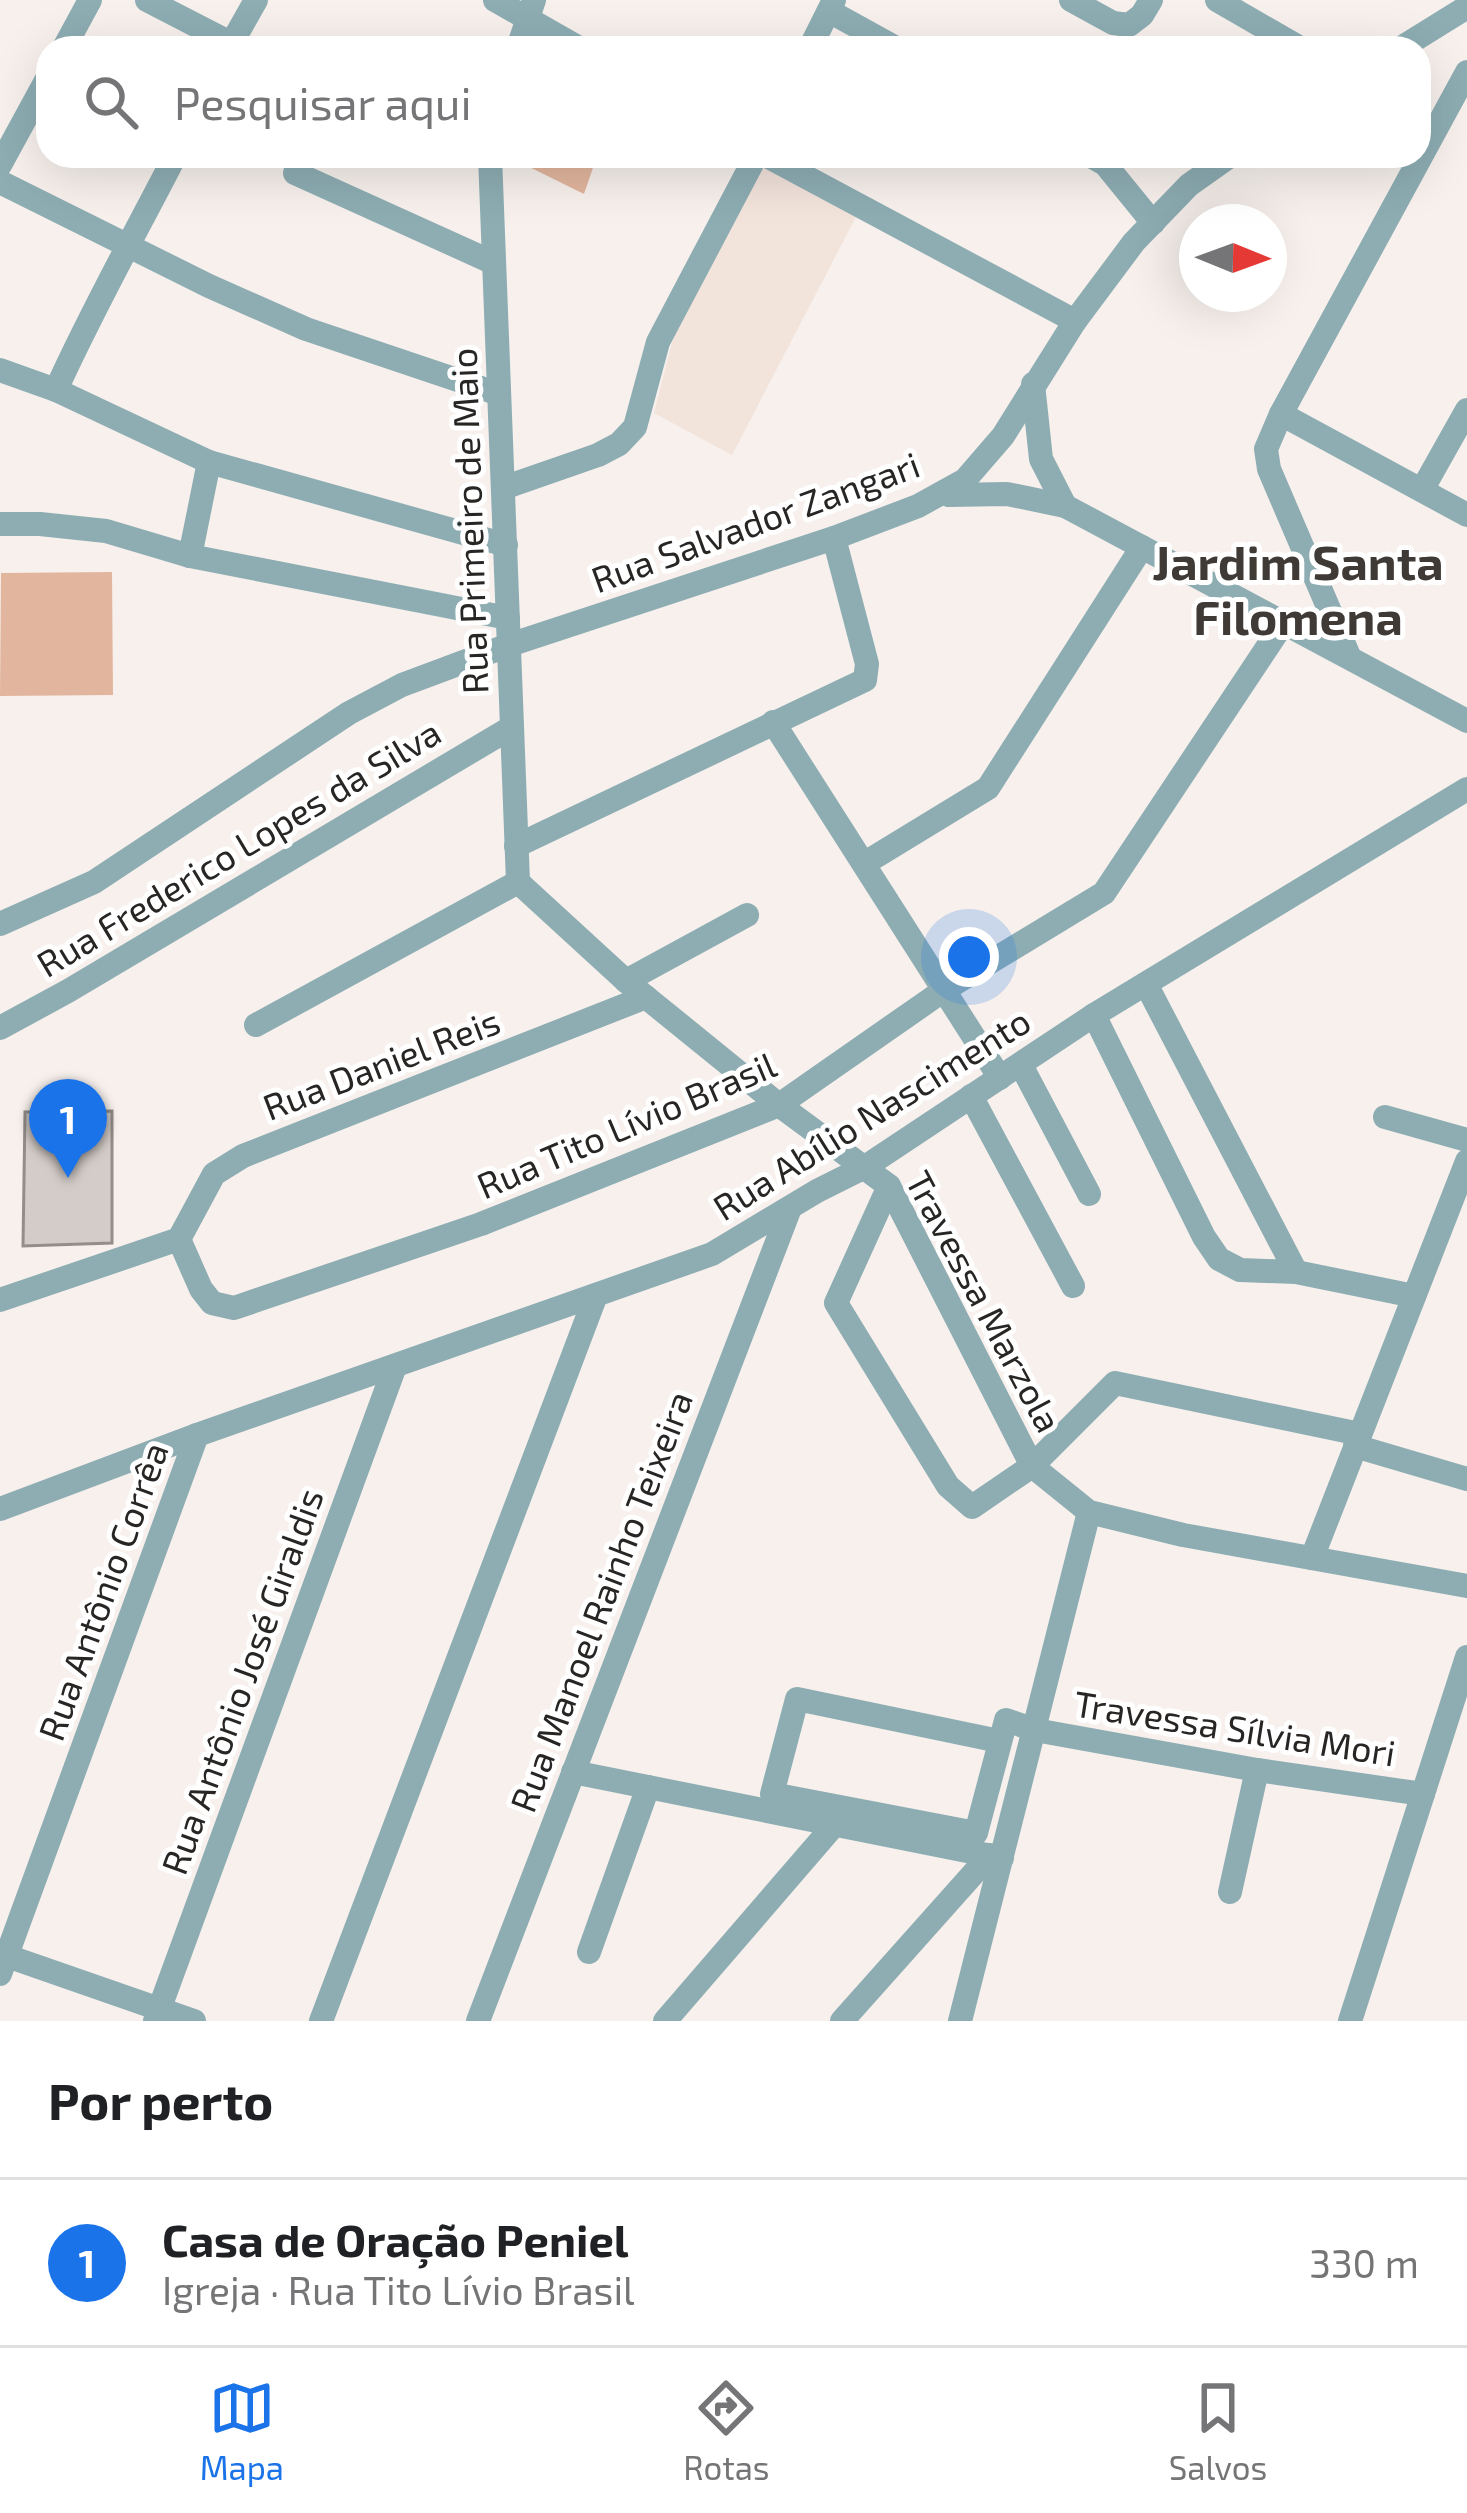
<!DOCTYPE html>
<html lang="pt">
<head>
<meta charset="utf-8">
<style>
  body { margin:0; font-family:"Exo 2",sans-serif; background:#f6f6f6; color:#202124 }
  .compass { position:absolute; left:1179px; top:204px; width:108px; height:108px; border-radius:50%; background:#fff; box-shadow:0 12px 48px #0002; rotate:91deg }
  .you { position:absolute; left:969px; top:957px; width:42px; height:42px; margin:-30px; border:9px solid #fff; border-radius:50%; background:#1a73e8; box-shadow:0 0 0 18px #1a73e833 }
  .badge { display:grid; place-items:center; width:78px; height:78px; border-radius:50%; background:#1a73e8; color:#fff; font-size:39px; font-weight:700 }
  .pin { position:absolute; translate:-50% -99px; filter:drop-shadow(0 3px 6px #0008) }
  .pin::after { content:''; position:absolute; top:63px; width:42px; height:36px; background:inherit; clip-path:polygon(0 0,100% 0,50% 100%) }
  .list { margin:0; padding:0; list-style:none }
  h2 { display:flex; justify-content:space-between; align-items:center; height:156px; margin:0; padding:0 48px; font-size:51px }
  h2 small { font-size:39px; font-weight:400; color:#757577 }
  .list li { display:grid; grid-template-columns:78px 1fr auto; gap:36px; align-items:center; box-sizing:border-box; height:168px; padding:0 48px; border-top:3px solid #e0e0e0 }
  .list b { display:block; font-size:45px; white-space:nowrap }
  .list p { margin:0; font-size:39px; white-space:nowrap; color:#757577 }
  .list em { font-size:39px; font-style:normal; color:#757577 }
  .icon { flex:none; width:66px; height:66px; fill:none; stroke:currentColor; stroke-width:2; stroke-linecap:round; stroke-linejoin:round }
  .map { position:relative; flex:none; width:1467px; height:2021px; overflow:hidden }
  .search { position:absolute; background:#fff; box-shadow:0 12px 48px #0002; left:36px; right:36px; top:36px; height:132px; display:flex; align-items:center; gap:30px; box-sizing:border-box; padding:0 42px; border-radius:36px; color:#757577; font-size:45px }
  .sheet { height:324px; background:#fff }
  nav { display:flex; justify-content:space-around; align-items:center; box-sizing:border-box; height:168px; border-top:3px solid #e0e0e0; background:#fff; font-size:33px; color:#757577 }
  nav a { display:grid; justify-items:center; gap:6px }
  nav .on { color:#1a73e8 }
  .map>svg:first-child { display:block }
  .built { fill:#f2e3db }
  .green { fill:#e2b69e }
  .building { fill:#d3ccc8; stroke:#948d8a; stroke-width:3 }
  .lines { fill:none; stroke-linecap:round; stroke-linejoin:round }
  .minor { stroke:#8dadb3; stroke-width:24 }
  .labels { text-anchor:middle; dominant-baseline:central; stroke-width:10; stroke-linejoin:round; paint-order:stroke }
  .street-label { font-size:36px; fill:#282624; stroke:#fff }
  .district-label { font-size:48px; font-weight:bold; fill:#403a37; stroke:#fff }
</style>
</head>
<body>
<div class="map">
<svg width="1467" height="2021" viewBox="0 0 1467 2021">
  <rect width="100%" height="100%" fill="#f7f0ec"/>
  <path class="built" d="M765 157 859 211 732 455 654 413 676 327Z"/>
  <g class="green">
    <path d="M507 156H597L584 194Z"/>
    <path d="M112 572 113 695 0 696 1 573Z"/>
  </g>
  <path class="building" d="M112 1111V1243L23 1246 25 1112Z"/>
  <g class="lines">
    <g class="minor">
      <path d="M147 0 240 48"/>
      <path d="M495 0 579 48"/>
      <path d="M1071 0 1113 23 1129 25 1142 15 1151 0"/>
      <path d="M1217 0 1300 48"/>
      <path d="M829 11 896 48"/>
      <path d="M64 48 90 0"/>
      <path d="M229 48 256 0"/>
      <path d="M518 48 534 0"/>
      <path d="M810 48 834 0"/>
      <path d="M1401 48 1467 7"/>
      <path d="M490 156 518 882"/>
      <path d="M767 156 1075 321"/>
      <path d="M1091 156 1105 164 1153 223"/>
      <path d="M0 165 48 77"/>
      <path d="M295 173 494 263"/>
      <path d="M0 182 209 286 306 329 499 394"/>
      <path d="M0 370 56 390 209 462 506 545"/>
      <path d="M1033 384 1041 459 1065 506"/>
      <path d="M56 390C92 310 135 234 175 156"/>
      <path d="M1281 414 1467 515"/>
      <path d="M503 488 598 455 619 444 635 427 658 342 756 156"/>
      <path d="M1422 490 1467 410"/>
      <path d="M949 495 1007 494 1065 506 1467 721"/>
      <path d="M0 524H40L106 531 190 556 508 618"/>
      <path d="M190 556 209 462"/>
      <path d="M1349 656 1269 469 1266 449 1281 414 1467 72"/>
      <path d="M773 722 1000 1078"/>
      <path d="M516 846 865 680 867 664 834 538"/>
      <path d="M865 863 988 788 1142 547"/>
      <path d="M518 882 626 981 779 1105 889 1186 1032 1466 1089 1512 1183 1535 1467 1586"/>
      <path d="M0 924 94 882 349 713 402 685 509 645 834 538 918 506 965 480 1003 436 1075 321 1134 242 1189 185 1230 156"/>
      <path d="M626 981 747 915"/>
      <path d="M1146 984 1296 1272"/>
      <path d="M1094 1015 1204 1237 1219 1259 1240 1270 1296 1272 1414 1296"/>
      <path d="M256 1025 518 882"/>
      <path d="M0 1028 68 991 512 727"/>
      <path d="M1021 1065 1089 1194"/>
      <path d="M971 1096 1073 1286"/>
      <path d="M1385 1117 1467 1140"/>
      <path d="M889 1186 836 1303 948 1486 972 1507 1032 1466 1115 1383 1360 1434"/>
      <path d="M179 1239 214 1174 243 1156 646 997"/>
      <path d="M0 1300 179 1239 201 1289 212 1303 234 1308 481 1224 779 1105 944 990 1104 893 1284 622"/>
      <path d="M1355 1446 1467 1479"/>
      <path d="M0 1509 197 1435 712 1254 817 1191 865 1167 1094 1015 1467 789"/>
      <path d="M1312 1558 1467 1161"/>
      <path d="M999 1741 797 1699 772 1794 976 1833 1006 1720 1035 1730 1257 1770 1423 1794"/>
      <path d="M573 1772 1002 1858"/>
      <path d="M1230 1892 1257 1770"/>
      <path d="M589 1952 648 1787"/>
      <path d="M7 1956 194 2021"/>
      <path d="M0 1974 197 1435"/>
      <path d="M155 2021 395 1366"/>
      <path d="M321 2021 596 1295"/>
      <path d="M478 2021 790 1208"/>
      <path d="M665 2021 835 1824"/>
      <path d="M842 2021 990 1855"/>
      <path d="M960 2021 1089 1512"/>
      <path d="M1350 2021 1467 1657"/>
    </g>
  </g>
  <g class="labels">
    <g class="street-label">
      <text transform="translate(468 521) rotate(-92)">Rua Primeiro de Maio</text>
      <text transform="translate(755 521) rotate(-20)">Rua Salvador Zangari</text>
      <text transform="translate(238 847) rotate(-31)">Rua Frederico Lopes da Silva</text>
      <text transform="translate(381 1063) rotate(-21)">Rua Daniel Reis</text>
      <text transform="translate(871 1113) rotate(-32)">Rua Abílio Nascimento</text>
      <text transform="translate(626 1124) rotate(-23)">Rua Tito Lívio Brasil</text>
      <text transform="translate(985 1301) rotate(62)">Travessa Marzola</text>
      <text transform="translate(102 1591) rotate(-70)">Rua Antônio Corrêa</text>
      <text transform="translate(600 1601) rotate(-69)">Rua Manoel Rainho Teixeira</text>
      <text transform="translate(241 1681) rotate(-70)">Rua Antônio José Giraldis</text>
      <text transform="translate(1235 1727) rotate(9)">Travessa Sílvia Mori</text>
    </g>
    <g class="district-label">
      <text x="1298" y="561">Jardim Santa<tspan x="1298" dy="55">Filomena</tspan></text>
    </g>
  </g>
</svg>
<svg class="compass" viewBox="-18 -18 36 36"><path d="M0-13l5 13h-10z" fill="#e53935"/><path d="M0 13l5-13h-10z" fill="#757577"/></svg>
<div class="you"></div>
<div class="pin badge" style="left:68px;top:1178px">1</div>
<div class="search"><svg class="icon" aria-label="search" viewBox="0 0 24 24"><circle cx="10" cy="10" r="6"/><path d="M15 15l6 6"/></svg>Pesquisar aqui</div>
</div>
<section class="sheet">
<h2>Por perto<small></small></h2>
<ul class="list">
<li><span class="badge">1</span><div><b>Casa de Oração Peniel</b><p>Igreja · Rua Tito Lívio Brasil</p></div><em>330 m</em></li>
</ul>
</section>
<nav>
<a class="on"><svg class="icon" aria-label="map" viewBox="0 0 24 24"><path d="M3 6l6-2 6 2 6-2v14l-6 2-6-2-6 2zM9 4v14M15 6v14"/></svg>Mapa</a>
<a><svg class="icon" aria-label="directions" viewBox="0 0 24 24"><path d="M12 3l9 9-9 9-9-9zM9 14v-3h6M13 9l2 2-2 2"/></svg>Rotas</a>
<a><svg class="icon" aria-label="saved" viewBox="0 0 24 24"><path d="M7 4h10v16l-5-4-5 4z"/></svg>Salvos</a>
</nav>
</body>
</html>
